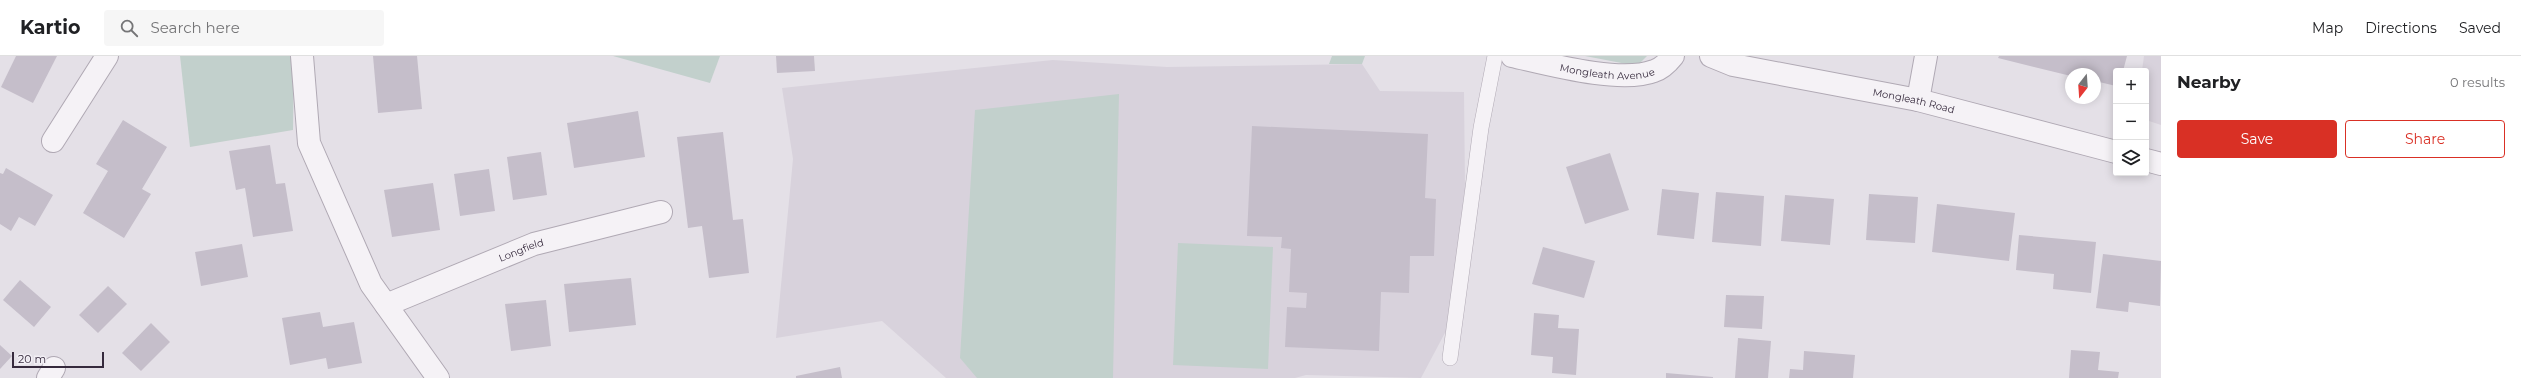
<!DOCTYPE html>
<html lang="en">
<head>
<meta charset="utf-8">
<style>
  body { margin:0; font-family:Montserrat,sans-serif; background:#f6f6f6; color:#202124 }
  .controls { position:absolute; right:12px; top:12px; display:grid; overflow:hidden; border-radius:4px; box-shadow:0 2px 10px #0003 }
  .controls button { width:36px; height:36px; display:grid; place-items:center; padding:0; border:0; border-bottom:1px solid #e0e0e0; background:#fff; color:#202124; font:20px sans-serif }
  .compass { position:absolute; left:2065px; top:12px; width:36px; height:36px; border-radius:50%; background:#fff; box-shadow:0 2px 10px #0003; rotate:197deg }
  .scale { position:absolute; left:12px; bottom:10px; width:92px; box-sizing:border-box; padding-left:4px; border:2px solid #362a3d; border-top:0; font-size:11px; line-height:14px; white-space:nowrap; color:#362a3d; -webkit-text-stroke:3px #f2eff5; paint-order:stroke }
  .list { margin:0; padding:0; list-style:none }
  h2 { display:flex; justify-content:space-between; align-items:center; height:52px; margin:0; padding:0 16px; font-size:17px }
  h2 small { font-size:13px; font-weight:400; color:#757577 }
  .actions { display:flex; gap:8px; padding:12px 16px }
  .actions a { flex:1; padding:9px 0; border:1px solid #d93025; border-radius:4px; text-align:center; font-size:14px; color:#d93025 }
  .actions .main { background:#d93025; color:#fff }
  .icon { flex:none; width:22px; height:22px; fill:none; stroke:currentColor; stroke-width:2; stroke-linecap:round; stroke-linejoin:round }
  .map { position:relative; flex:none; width:2161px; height:322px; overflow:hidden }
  header { display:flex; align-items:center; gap:24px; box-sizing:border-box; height:56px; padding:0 20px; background:#fff; border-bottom:1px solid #e0e0e0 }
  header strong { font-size:19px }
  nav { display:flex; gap:22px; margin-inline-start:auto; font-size:14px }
  .search { width:280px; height:36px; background:#f6f6f6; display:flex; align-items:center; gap:10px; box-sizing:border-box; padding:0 14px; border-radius:4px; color:#757577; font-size:15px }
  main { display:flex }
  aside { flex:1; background:#fff }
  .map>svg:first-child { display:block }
  .built { fill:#d8d2dc }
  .green { fill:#c2d0cc }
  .building { fill:#c5beca }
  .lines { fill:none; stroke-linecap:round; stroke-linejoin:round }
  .lane-casing { stroke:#b0a9b4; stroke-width:16 }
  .street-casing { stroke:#b0a9b4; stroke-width:24 }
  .lane { stroke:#f5f2f6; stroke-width:15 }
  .street { stroke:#f5f2f6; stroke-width:22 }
  .labels { text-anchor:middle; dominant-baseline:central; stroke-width:4; stroke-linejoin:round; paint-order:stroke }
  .street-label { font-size:10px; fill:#362a3d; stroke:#f2eff5 }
</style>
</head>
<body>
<header>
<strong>Kartio</strong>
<div class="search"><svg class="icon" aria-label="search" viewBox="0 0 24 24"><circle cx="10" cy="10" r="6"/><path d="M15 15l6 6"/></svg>Search here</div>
<nav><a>Map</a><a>Directions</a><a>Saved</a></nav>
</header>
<main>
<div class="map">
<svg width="2161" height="322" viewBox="0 0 2161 322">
  <rect width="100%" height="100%" fill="#e4e0e7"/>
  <g class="built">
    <path d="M2144 0H2161V69L2146 64V15H2142Z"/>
    <path d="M1053 4 1167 11 1362 8 1380 35 1464 36 1465 132 1447 273 1421 322 1306 319 1295 322H946L882 265 776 282 793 103 782 32Z"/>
  </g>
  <g class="green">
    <path d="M180 0H294L293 74 190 91Z"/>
    <path d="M613 0H720L710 27Z"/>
    <path d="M1332 0H1365L1362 8H1329Z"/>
    <path d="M1585 0H1647L1637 10Z"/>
    <path d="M1119 38 1113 322H977L960 302 975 54Z"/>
    <path d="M1178 187 1273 191 1268 313 1173 309Z"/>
  </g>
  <g class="building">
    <path d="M16 0H57L33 47 1 31Z"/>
    <path d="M373 0H417L422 53 378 57Z"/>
    <path d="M776 0H814L815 15 777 17Z"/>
    <path d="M1999 0H2127L2123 15H2116V30L2095 25V18L2071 20 1998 2Z"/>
    <path d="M638 55 645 101 574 112 567 67Z"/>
    <path d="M123 64 167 91 142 133 151 138 124 182 83 157 108 115 96 108Z"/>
    <path d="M1252 70 1428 78 1425 142 1436 143 1434 200H1410L1409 237 1381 236 1379 295 1285 291 1287 251 1306 252 1307 237 1289 236 1291 193 1281 192 1282 181 1247 180Z"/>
    <path d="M723 76 733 164 743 163 749 217 709 222 702 170 688 172 677 81Z"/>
    <path d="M270 89 276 128 285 127 293 175 253 181 245 132 236 134 229 95Z"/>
    <path d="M541 96 547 139 513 144 507 101Z"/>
    <path d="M1610 97 1629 154 1585 168 1566 111Z"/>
    <path d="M6 112 53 139 35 170 19 161 11 175 0 168V117L3 118Z"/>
    <path d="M489 113 495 155 460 160 454 118Z"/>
    <path d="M433 127 440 174 392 181 384 134Z"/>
    <path d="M1662 133 1699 137 1694 183 1657 179Z"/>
    <path d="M1716 136 1764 140 1761 190 1712 186Z"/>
    <path d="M1869 138 1918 141 1915 187 1866 184Z"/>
    <path d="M1785 139 1834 143 1830 189 1781 185Z"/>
    <path d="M1937 148 2015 157 2009 205 1932 196Z"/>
    <path d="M2019 179 2096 186 2091 237 2053 233 2054 218 2016 214Z"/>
    <path d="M242 188 248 221 201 230 195 196Z"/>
    <path d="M1543 191 1595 205 1584 242 1532 228Z"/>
    <path d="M2103 198 2161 205 2160 250 2129 246 2128 256 2096 252Z"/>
    <path d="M631 222 636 269 569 276 564 228Z"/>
    <path d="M20 224 51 251 34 271 3 244Z"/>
    <path d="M108 230 127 248 98 277 79 259Z"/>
    <path d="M1726 239 1764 240 1762 273 1724 271Z"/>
    <path d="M546 244 551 290 511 295 505 248Z"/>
    <path d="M320 256 323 271 354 266 362 307 328 313 326 302 290 309 282 262Z"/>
    <path d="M1534 257 1559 259 1558 272 1579 273 1576 319 1552 317 1553 301 1531 299Z"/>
    <path d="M151 267 170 286 141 315 122 297Z"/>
    <path d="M1738 282 1771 285 1768 322H1735Z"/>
    <path d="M0 289 12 300 0 313Z"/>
    <path d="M2071 294 2100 296 2098 314 2119 316 2118 322H2069Z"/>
    <path d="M1804 295 1855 299 1853 322H1789L1790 313 1803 314Z"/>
    <path d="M840 311 842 322H796V320Z"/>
    <path d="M1666 317 1713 321V322H1666Z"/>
  </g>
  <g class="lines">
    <g class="lane-casing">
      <path id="lane" d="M1450 302 1481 72 1495 0"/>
    </g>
    <g class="street-casing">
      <g id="street">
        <path d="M302 0 309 87 371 228 438 322"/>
        <path id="s1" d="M1512 0C1548 8 1620 28 1654 15 1661 13 1669 5 1673 0"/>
        <path id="s2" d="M1711 0 1733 9 1918 44 2116 96"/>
        <path d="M1918 44 1926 0"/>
        <path d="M53 85 107 0"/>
        <path d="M2146 104 2161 108"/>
        <path id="s3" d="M386 249 534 188 661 156"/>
        <path d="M48 322 54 312"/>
      </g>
    </g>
    <use href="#lane" class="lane"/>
    <use href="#street" class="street"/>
  </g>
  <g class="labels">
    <g class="street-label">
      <text stroke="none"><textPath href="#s1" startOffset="97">Mongleath Avenue</textPath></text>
      <text stroke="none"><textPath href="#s2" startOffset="208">Mongleath Road</textPath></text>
      <text stroke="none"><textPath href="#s3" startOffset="146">Longfield</textPath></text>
    </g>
  </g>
</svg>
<div class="controls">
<button>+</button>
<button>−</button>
<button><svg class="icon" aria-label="layers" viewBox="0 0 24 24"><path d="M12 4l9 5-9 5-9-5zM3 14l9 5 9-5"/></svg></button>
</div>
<svg class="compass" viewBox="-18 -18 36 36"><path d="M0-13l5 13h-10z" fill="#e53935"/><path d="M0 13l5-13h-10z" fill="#757577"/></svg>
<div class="scale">20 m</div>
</div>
<aside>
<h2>Nearby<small>0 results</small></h2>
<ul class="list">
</ul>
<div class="actions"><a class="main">Save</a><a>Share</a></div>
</aside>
</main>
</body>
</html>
